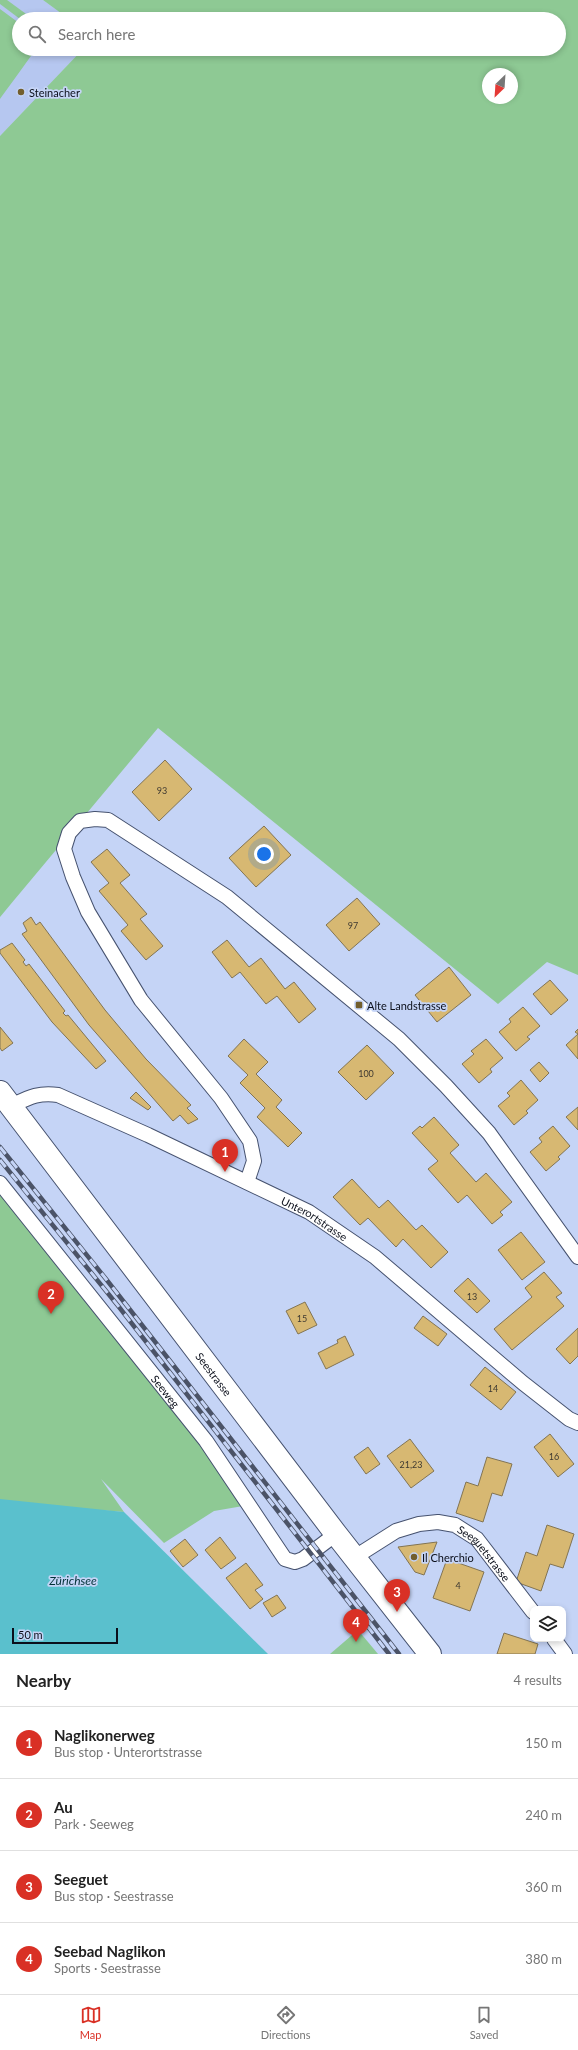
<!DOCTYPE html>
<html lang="en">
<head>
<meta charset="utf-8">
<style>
  body { margin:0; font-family:Lato,sans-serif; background:#f2f2f2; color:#222 }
  .controls { position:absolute; right:12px; bottom:12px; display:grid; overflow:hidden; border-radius:8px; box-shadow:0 2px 6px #0003 }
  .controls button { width:36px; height:36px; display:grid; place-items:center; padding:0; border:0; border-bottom:1px solid #e0e0e0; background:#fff; color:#222; font:20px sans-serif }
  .compass { position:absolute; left:482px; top:68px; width:36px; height:36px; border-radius:50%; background:#fff; box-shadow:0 2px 6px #0003; rotate:205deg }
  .scale { position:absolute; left:12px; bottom:10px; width:106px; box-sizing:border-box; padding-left:4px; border:2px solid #0b0f1b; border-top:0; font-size:11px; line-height:14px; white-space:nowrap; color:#0b0f1b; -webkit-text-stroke:3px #c5d4f6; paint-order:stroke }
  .you { position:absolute; left:264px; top:854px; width:14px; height:14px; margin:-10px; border:3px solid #fff; border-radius:50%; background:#1a73e8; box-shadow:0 0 0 6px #1a73e833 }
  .badge { display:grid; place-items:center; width:26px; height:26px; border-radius:50%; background:#d93025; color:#fff; font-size:13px; font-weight:700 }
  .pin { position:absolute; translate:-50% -33px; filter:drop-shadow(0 1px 2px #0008) }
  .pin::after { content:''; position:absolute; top:21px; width:14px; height:12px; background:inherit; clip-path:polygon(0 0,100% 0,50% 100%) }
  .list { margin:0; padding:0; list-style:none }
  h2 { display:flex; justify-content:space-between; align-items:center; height:52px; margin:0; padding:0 16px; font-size:17px }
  h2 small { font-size:13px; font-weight:400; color:#767676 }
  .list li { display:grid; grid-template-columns:26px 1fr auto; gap:12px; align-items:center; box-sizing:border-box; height:72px; padding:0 16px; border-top:1px solid #e0e0e0 }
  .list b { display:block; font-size:15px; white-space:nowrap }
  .list p { margin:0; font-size:13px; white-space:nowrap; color:#767676 }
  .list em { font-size:13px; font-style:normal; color:#767676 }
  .icon { flex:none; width:22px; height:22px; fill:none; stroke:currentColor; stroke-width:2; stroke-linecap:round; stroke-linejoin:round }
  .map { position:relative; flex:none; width:578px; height:1654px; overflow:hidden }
  .search { position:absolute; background:#fff; box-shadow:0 2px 6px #0003; left:12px; right:12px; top:12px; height:44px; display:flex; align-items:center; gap:10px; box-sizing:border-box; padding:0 14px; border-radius:22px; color:#767676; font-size:15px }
  .sheet { height:340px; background:#fff }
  nav { display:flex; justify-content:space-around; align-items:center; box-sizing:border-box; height:56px; border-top:1px solid #e0e0e0; background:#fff; font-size:11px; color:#767676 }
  nav a { display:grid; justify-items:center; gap:2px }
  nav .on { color:#d93025 }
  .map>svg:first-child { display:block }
  .built { fill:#b6c7f0 }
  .green { fill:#8ec994; fill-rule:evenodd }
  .water { fill:#5ac0cd }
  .building { fill:#d7b872; stroke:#827453 }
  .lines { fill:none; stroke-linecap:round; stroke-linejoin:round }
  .street-casing { stroke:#46526f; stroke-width:16 }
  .primary-casing { stroke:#46526f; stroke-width:24 }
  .street { stroke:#fff; stroke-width:14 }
  .primary { stroke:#fff; stroke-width:22 }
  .rail-casing { stroke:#4b5367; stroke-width:4.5 }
  .rail { stroke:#c5d4f6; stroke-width:3; stroke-dasharray:9; stroke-linecap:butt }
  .poi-dot { fill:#725e2d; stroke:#c5d4f6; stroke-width:1.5 }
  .labels { text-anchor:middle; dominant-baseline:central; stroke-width:3.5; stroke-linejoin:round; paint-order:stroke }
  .number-label { font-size:9px; fill:#3e3931 }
  .poi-label { font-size:11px; fill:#0b0f1b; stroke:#c5d4f6; text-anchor:start }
  .street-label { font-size:11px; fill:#0b0f1b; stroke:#c5d4f6 }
  .water-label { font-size:12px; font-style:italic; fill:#003137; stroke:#c5d4f6 }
</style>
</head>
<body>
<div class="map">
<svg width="578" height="1654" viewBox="0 0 578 1654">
  <rect width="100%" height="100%" fill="#c5d4f6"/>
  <path class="built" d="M0 0H43L69 19H19V49H83L0 136Z"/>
  <g class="green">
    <path d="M0 0H7L33 19H20L0 4Z"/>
    <path d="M43 0H578V975L547 962 498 1004 158 728 0 917V136L83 49H559V19H69ZM488 74H512V98H488Z"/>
    <path d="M0 9 19 23V49H36L0 99Z"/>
    <path d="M0 1183 249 1505 214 1511 164 1543 101 1479 124 1512 98 1510 0 1553Z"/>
    <path d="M358 1630 378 1654H330Z"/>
  </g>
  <path class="water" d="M0 1499 124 1512 268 1654H0Z"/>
  <g class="building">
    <path d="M165 760 192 789 159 821 132 792Z"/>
    <path d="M264 826 291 855 256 887 229 858Z"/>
    <path d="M107 849 130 875 120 883 147 914 140 919 163 946 146 960 121 931 128 925 99 891 109 883 91 862Z"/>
    <path d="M357 898 380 924 349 951 326 925Z"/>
    <path d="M31 917 36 925 40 922 105 1010 146 1059 191 1105 187 1108 198 1119 188 1124 180 1115 173 1121 89 1025 22 934 27 931 23 923Z"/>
    <path d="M227 940 249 967 261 958 285 989 294 982 316 1009 299 1023 277 996 266 1004 240 972 232 978 212 952Z"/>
    <path d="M12 943 25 960 23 962 26 966 29 964 65 1011 63 1013 66 1016 68 1015 106 1061 96 1069 52 1022 0 953V950Z"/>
    <path d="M449 967 471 995 437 1022 415 995Z"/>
    <path d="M550 980 568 1000 551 1015 533 994Z"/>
    <path d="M523 1007 540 1026 527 1037 530 1039 516 1051 499 1032 511 1022 509 1019Z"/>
    <path d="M0 1027 13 1043 2 1051 0 1048Z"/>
    <path d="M578 1029V1059L566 1045 578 1034 575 1032Z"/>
    <path d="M244 1039 268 1062 256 1074 282 1100 276 1107 302 1133 288 1147 257 1117 265 1108 240 1083 248 1075 228 1056Z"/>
    <path d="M486 1039 503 1058 490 1069 492 1072 479 1083 462 1064 474 1054 471 1051Z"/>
    <path d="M367 1045 394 1073 366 1100 338 1072Z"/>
    <path d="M539 1062 549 1073 540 1082 530 1070Z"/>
    <path d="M521 1080 538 1100 526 1111 528 1113 514 1125 498 1106 510 1096 507 1093Z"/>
    <path d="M136 1092 151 1107 148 1110 130 1098Z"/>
    <path d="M578 1107V1130L566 1117Z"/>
    <path d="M434 1117 459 1145 450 1153 476 1182 486 1173 512 1202 500 1212 503 1215 492 1224 467 1195 458 1203 428 1169 438 1161 412 1133 420 1126 422 1128Z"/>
    <path d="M553 1126 570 1146 558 1157 560 1159 546 1171 530 1152 542 1142 539 1138Z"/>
    <path d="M352 1179 379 1208 388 1200 416 1230 422 1225 448 1252 431 1268 403 1239 396 1247 368 1218 360 1225 333 1197Z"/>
    <path d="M521 1232 545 1262 522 1280 498 1250Z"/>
    <path d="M544 1272 562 1293 556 1297 564 1306 512 1350 494 1329 532 1297 525 1288Z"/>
    <path d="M468 1278 490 1301 477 1313 454 1291Z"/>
    <path d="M305 1302 317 1325 298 1334 286 1311Z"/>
    <path d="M423 1316 447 1334 438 1346 414 1328Z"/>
    <path d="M578 1328V1356L570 1364 556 1349Z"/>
    <path d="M345 1336 354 1355 326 1369 318 1353 338 1343 337 1340Z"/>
    <path d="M485 1367 516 1392 501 1410 470 1385Z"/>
    <path d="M550 1434 574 1464 558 1477 534 1447Z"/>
    <path d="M410 1439 434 1471 411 1488 387 1456Z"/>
    <path d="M368 1447 380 1464 366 1474 354 1457Z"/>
    <path d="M487 1457 512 1464 502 1496 492 1493 483 1522 456 1513 466 1482 478 1486Z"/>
    <path d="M547 1525 574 1534 563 1568 550 1564 541 1591 516 1582 526 1552 537 1556Z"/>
    <path d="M220 1537 236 1558 221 1569 205 1550Z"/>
    <path d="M185 1539 198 1555 183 1567 170 1551Z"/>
    <path d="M437 1542 424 1575 415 1572 398 1547Z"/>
    <path d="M447 1559 484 1572 470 1611 433 1598Z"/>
    <path d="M246 1563 263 1585 255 1590 263 1599 250 1609 226 1578Z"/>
    <path d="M277 1595 286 1608 272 1617 263 1603Z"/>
    <path d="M504 1633 538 1644 535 1654H497Z"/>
  </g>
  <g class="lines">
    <g class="street-casing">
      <g id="street">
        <path id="s1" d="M11 1106C28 1098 38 1092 58 1095L148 1135 309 1212 375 1257 523 1383 569 1419 578 1423"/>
        <path d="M247 1182 254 1161 250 1141 221 1098 141 1000 88 912 73 877 64 849 69 833 80 821 95 819 108 820 227 897 399 1039 446 1086 489 1133 578 1257"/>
        <path id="s2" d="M0 1183 206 1441 285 1559 295 1562 303 1559 336 1534"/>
        <path id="s3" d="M355 1557 396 1531 419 1524 438 1522 455 1525 477 1539 533 1612"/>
        <path d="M554 1639 565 1654"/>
      </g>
    </g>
    <g class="primary-casing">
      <g id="primary">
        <path id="s4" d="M0 1092 336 1534 430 1654"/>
      </g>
    </g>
    <use href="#street" class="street"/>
    <use href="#primary" class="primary"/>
    <g class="rail-casing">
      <g id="rail">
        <path d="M0 1147 106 1279 399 1654"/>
        <path d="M0 1160 119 1307 389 1654"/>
      </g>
    </g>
    <use href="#rail" class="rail"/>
  </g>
  <g class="poi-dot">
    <circle cx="21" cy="92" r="4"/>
    <rect x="355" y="1001" width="8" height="8" rx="2"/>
    <circle cx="414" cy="1557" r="4"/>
  </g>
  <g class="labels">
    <g class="number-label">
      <text x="162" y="790">93</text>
      <text x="353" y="925">97</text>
      <text x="366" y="1073">100</text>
      <text x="472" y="1296">13</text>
      <text x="302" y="1318">15</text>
      <text x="493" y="1388">14</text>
      <text x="554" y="1456">16</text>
      <text x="411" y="1464">21,23</text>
      <text x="458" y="1585">4</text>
    </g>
    <g class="poi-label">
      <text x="29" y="92">Steinacher</text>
      <text x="367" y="1005">Alte Landstrasse</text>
      <text x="422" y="1557">Il Cherchio</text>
    </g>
    <g class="street-label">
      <text stroke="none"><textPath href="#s1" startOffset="334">Unterortstrasse</textPath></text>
      <text stroke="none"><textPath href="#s4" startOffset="354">Seestrasse</textPath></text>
      <text stroke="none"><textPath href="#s2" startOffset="266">Seeweg</textPath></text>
      <text stroke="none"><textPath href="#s3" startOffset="150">Seeguetstrasse</textPath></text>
    </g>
    <g class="water-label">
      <text x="73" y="1580">Zürichsee</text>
    </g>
  </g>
</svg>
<div class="controls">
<button><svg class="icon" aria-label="layers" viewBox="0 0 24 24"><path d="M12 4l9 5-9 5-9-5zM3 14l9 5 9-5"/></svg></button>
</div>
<svg class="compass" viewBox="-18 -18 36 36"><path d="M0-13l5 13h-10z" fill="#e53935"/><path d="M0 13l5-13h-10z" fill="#767676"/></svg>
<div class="scale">50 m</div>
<div class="you"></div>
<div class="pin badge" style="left:225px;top:1172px">1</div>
<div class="pin badge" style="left:51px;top:1314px">2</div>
<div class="pin badge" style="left:397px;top:1612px">3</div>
<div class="pin badge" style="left:356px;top:1642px">4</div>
<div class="search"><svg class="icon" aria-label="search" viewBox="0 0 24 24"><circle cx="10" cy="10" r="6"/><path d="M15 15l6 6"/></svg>Search here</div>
</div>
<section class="sheet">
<h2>Nearby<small>4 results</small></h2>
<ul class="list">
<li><span class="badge">1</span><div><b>Naglikonerweg</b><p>Bus stop · Unterortstrasse</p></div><em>150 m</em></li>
<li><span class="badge">2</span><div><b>Au</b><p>Park · Seeweg</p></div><em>240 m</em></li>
<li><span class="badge">3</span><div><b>Seeguet</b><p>Bus stop · Seestrasse</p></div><em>360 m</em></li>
<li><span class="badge">4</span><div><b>Seebad Naglikon</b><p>Sports · Seestrasse</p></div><em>380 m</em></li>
</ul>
</section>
<nav>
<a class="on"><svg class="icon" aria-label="map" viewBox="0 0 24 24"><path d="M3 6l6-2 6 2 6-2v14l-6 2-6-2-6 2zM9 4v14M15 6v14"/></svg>Map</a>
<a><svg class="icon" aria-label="directions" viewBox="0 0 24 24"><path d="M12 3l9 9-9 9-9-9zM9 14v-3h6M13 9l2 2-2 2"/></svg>Directions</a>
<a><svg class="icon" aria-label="saved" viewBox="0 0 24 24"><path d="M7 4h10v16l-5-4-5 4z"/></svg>Saved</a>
</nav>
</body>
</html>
